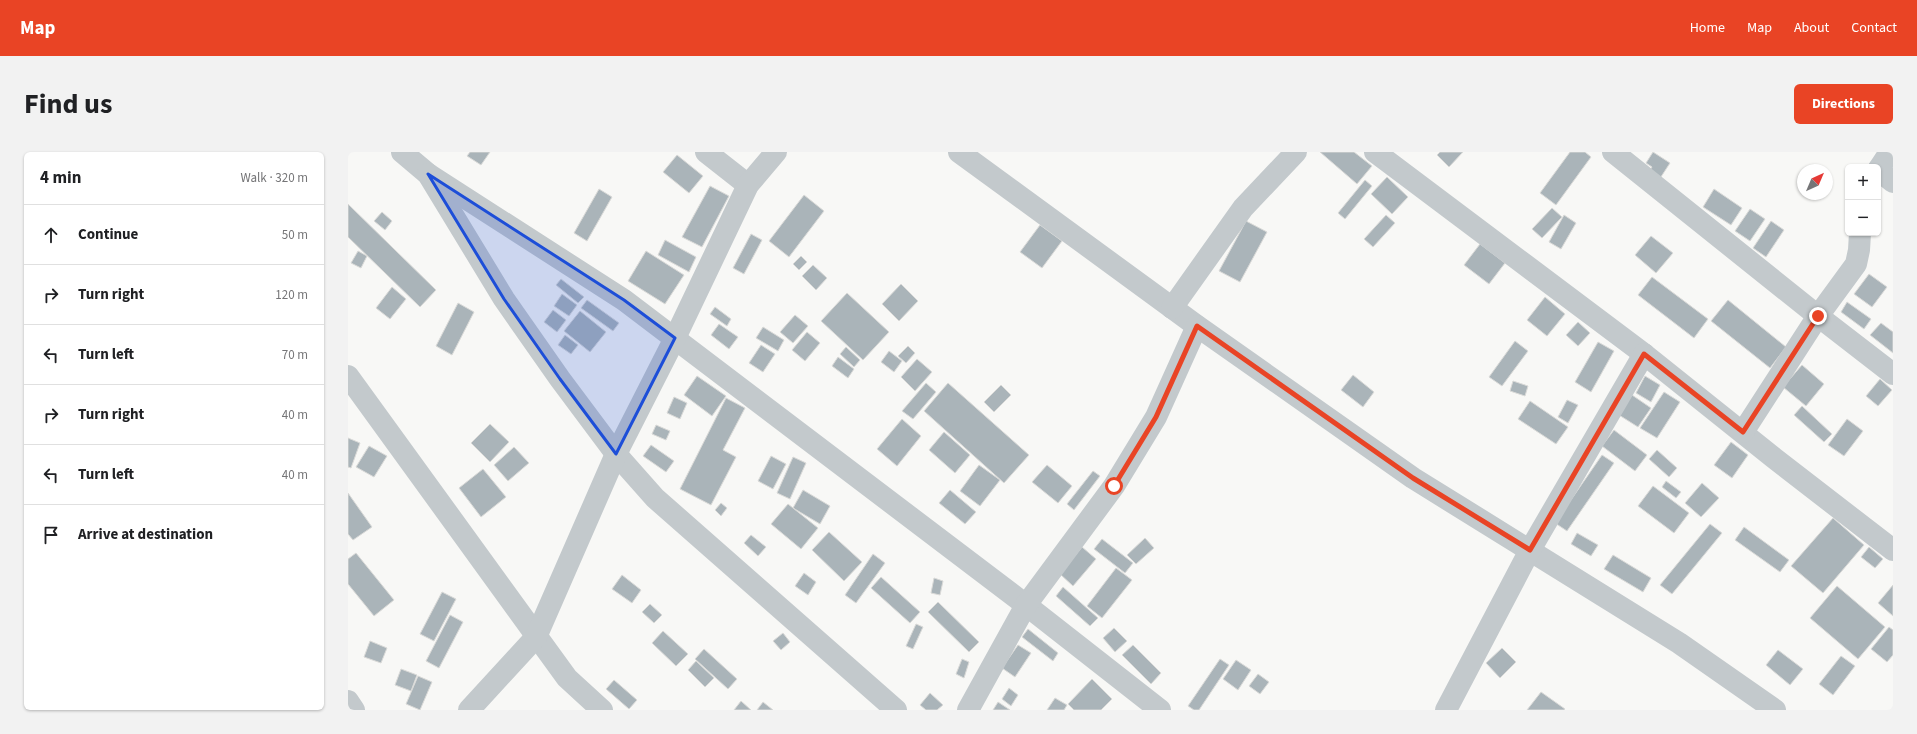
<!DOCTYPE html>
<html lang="en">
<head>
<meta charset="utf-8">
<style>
  body { margin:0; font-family:"Source Sans 3",sans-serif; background:#f2f2f2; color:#202124 }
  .controls { position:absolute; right:12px; top:12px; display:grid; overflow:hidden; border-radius:6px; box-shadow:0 1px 3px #0004 }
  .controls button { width:36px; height:36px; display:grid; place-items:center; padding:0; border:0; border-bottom:1px solid #e0e0e0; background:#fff; color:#202124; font:20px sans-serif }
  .compass { position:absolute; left:1449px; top:12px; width:36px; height:36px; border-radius:50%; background:#fff; box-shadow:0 1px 3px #0004; rotate:44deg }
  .stop { position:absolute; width:12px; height:12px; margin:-9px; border:3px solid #e94425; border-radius:50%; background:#fff }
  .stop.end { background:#e94425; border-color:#fff; box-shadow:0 1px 4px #0008 }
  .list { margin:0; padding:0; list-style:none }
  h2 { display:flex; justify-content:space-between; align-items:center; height:52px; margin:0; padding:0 16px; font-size:17px }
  h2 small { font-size:13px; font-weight:400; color:#757577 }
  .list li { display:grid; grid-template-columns:26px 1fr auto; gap:12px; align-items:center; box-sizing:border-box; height:60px; padding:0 16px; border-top:1px solid #e0e0e0 }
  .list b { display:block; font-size:15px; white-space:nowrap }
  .list em { font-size:13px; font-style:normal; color:#757577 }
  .icon { flex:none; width:22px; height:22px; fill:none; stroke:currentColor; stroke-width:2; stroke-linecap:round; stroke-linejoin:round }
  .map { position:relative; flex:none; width:1545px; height:558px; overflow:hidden; border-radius:6px }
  header { display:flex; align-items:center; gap:24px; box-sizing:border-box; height:56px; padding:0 20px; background:#e94425; color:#fff }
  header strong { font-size:19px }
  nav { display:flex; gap:22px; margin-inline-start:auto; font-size:14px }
  .intro { display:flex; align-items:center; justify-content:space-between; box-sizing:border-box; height:96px; padding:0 24px }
  h1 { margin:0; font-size:28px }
  .button { padding:10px 18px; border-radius:6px; background:#e94425; color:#fff; font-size:14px; font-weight:700 }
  main { display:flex; gap:24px; padding:0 24px }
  aside { flex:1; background:#fff; border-radius:6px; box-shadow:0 1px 3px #0004 }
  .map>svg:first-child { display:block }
  .building { fill:#aab4b9; stroke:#dadad8 }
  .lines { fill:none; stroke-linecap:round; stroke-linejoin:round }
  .street { stroke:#c3c9cc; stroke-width:22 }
  .route { stroke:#e94425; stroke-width:5 }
  .marked { fill:#1d4ed8; fill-opacity:0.2; stroke:#1d4ed8; stroke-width:3; stroke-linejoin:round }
</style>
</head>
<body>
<header>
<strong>Map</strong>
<nav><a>Home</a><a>Map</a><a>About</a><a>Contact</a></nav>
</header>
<div class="intro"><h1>Find us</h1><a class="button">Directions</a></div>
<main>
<aside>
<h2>4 min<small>Walk · 320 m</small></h2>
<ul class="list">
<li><svg class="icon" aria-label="ahead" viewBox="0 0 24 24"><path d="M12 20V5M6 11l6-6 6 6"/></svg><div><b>Continue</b></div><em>50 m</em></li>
<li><svg class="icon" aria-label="right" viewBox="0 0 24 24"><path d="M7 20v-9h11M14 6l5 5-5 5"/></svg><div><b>Turn right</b></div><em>120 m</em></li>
<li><svg class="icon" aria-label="left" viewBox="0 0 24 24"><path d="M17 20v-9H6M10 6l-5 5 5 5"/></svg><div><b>Turn left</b></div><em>70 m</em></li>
<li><svg class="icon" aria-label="right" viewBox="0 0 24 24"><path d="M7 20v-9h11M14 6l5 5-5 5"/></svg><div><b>Turn right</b></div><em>40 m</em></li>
<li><svg class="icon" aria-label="left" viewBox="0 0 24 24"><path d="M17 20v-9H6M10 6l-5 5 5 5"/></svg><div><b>Turn left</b></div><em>40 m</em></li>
<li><svg class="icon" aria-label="arrive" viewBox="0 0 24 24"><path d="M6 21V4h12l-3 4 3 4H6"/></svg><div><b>Arrive at destination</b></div></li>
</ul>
</aside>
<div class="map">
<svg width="1545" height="558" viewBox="0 0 1545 558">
  <rect width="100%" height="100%" fill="#f8f8f6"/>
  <g class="building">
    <path d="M122 0H142L133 13 119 4Z"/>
    <path d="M972 0H1006L1024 14 1009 32Z"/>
    <path d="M1092 0H1115L1101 15 1089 3Z"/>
    <path d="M1222 0H1237L1243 5 1208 53 1192 41Z"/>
    <path d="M1305 0 1322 11 1309 31 1298 24 1304 15 1298 11Z"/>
    <path d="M329 3 355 24 341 41 315 20Z"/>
    <path d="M1039 25 1060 45 1044 62 1023 42Z"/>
    <path d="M1017 28 1024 34 997 67 990 61Z"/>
    <path d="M362 34 381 44 354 95 334 85Z"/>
    <path d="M251 37 264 45 239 89 226 81Z"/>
    <path d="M1366 37 1394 56 1383 73 1355 55Z"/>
    <path d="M456 43 476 59 441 105 421 89Z"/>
    <path d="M0 52 88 138 72 155 0 85Z"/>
    <path d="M1204 56 1214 65 1194 86 1184 77Z"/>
    <path d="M1402 57 1417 67 1402 89 1387 79Z"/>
    <path d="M34 60 44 69 37 78 26 69Z"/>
    <path d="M1038 63 1047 71 1025 95 1016 87Z"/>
    <path d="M1216 63 1228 71 1213 97 1201 90Z"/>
    <path d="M898 69 919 80 892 130 871 119Z"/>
    <path d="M1423 69 1436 78 1418 105 1405 96Z"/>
    <path d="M692 73 714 89 694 116 672 100Z"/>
    <path d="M403 82 414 88 396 122 385 116Z"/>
    <path d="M1303 84 1325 101 1308 121 1287 103Z"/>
    <path d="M317 88 348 105 341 120 310 103Z"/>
    <path d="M1132 92 1157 111 1141 132 1116 113Z"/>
    <path d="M10 99 19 104 13 116 3 111Z"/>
    <path d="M298 99 336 123 317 152 280 129Z"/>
    <path d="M453 104 459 110 451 118 445 112Z"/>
    <path d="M465 113 479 126 468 138 454 124Z"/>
    <path d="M1521 122 1539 135 1524 155 1506 142Z"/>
    <path d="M1304 125 1360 167 1346 186 1290 143Z"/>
    <path d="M213 127 236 145 230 151 208 133Z"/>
    <path d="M553 132 570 149 551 169 534 152Z"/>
    <path d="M44 135 58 147 42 167 28 156Z"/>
    <path d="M499 141 541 180 515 208 473 169Z"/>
    <path d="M214 142 229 153 221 164 206 154Z"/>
    <path d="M1197 145 1217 162 1199 184 1179 168Z"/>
    <path d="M239 148 271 171 265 179 233 156Z"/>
    <path d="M1380 148 1438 195 1422 216 1363 169Z"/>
    <path d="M1499 150 1523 167 1516 177 1493 160Z"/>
    <path d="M110 151 126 160 104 203 88 194Z"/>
    <path d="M367 155 383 167 379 174 362 162Z"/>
    <path d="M205 158 218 168 209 180 196 170Z"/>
    <path d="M232 159 258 180 242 200 216 179Z"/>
    <path d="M447 163 460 174 445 191 432 180Z"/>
    <path d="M1230 170 1242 181 1230 194 1218 183Z"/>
    <path d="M1533 171 1545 180V201L1522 183Z"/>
    <path d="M371 172 390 185 381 197 363 183Z"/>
    <path d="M415 175 436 188 430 199 408 186Z"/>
    <path d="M459 180 472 191 457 209 444 198Z"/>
    <path d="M217 183 230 193 223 202 210 193Z"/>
    <path d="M1167 189 1180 199 1154 234 1141 225Z"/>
    <path d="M1250 190 1266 199 1243 240 1227 230Z"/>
    <path d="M413 193 427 202 415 220 401 211Z"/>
    <path d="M560 194 567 201 558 211 550 204Z"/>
    <path d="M498 195 512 208 506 215 492 202Z"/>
    <path d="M541 199 554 209 546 220 533 210Z"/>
    <path d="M490 205 506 217 500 226 484 214Z"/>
    <path d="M569 207 584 220 567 239 553 225Z"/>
    <path d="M1454 213 1476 232 1458 254 1435 235Z"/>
    <path d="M1005 223 1026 240 1015 255 993 238Z"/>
    <path d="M349 224 378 244 364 264 336 243Z"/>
    <path d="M1297 224 1312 233 1303 250 1288 241Z"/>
    <path d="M1532 227 1544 238 1530 254 1518 244Z"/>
    <path d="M1165 229 1180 234 1177 244 1162 239Z"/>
    <path d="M578 231 588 240 565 267 554 259Z"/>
    <path d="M600 231 681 303 656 331 576 259Z"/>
    <path d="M653 233 663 243 646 260 636 250Z"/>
    <path d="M1316 240 1332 250 1309 286 1292 276Z"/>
    <path d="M1284 243 1303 256 1290 275 1271 263Z"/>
    <path d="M326 245 339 251 332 267 319 261Z"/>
    <path d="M378 246 397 256 375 298 388 305 363 353 332 337Z"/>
    <path d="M1219 248 1230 253 1220 271 1210 265Z"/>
    <path d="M1182 249 1220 275 1208 292 1170 267Z"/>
    <path d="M1454 254 1484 282 1476 290 1446 263Z"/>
    <path d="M554 267 573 284 549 314 529 297Z"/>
    <path d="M1499 267 1515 279 1496 304 1480 293Z"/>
    <path d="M142 272 161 290 142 310 123 291Z"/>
    <path d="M308 273 322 279 318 288 304 282Z"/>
    <path d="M1266 278 1299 303 1287 319 1254 294Z"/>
    <path d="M596 280 622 303 607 321 581 298Z"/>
    <path d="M0 286 12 291 3 316 0 315Z"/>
    <path d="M1383 290 1400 303 1384 326 1366 313Z"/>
    <path d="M303 293 326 309 318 320 295 304Z"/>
    <path d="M21 294 39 304 26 325 8 315Z"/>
    <path d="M166 295 181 311 160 329 146 313Z"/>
    <path d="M1309 298 1329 316 1321 325 1301 307Z"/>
    <path d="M1254 303 1266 311 1219 379 1207 371Z"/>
    <path d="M423 304 438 312 425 337 410 329Z"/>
    <path d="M445 305 458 311 442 347 429 341Z"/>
    <path d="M631 313 652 328 632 354 612 339Z"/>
    <path d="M699 313 724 334 710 351 684 330Z"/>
    <path d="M135 317 158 345 133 365 111 336Z"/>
    <path d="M745 319 752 324 726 358 719 352Z"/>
    <path d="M1318 329 1333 340 1328 346 1314 335Z"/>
    <path d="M1354 331 1371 346 1353 365 1337 351Z"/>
    <path d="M1305 334 1341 361 1326 381 1290 354Z"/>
    <path d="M455 338 482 354 472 372 445 356Z"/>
    <path d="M602 338 628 360 617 372 591 351Z"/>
    <path d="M0 341 24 375 5 388 0 382Z"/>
    <path d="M373 351 379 356 373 364 367 358Z"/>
    <path d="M440 352 470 376 453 397 423 372Z"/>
    <path d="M1485 366 1516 393 1475 441 1443 414Z"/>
    <path d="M1362 372 1374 381 1324 442 1312 433Z"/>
    <path d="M1396 375 1441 408 1432 420 1387 388Z"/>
    <path d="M481 380 514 410 496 429 464 398Z"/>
    <path d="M1229 381 1250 393 1243 404 1223 392Z"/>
    <path d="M403 383 418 395 410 404 396 391Z"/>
    <path d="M797 386 806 396 788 412 779 403Z"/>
    <path d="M754 387 785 411 777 421 746 397Z"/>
    <path d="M734 395 748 407 725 434 712 422Z"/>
    <path d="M1521 395 1535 407 1527 416 1513 405Z"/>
    <path d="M8 401 46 448 26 464 0 432V407Z"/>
    <path d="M525 402 537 411 508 451 497 443Z"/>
    <path d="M1265 403 1303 426 1295 440 1256 417Z"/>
    <path d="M768 416 784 428 754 466 739 454Z"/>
    <path d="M456 421 468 430 460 443 447 434Z"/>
    <path d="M274 423 293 438 284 451 264 437Z"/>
    <path d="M533 425 572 460 562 471 523 436Z"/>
    <path d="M586 426 595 429 592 443 583 441Z"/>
    <path d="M1545 433V464L1530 451Z"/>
    <path d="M1489 434 1537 475 1510 507 1462 466Z"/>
    <path d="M715 435 750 466 742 474 708 444Z"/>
    <path d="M94 440 108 447 86 489 72 482Z"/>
    <path d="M590 450 631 490 621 500 580 460Z"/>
    <path d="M302 452 314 463 306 471 294 460Z"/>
    <path d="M102 463 115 470 91 516 78 509Z"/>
    <path d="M568 472 575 475 565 497 558 494Z"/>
    <path d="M1541 475 1545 478V503L1539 510 1523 497Z"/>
    <path d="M766 476 779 489 767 500 755 486Z"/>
    <path d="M680 477 710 501 705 509 674 485Z"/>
    <path d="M315 479 340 502 328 514 304 491Z"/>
    <path d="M435 481 442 490 433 498 425 489Z"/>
    <path d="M22 489 39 496 33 511 16 505Z"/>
    <path d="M670 493 683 501 667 525 654 516Z"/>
    <path d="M785 493 813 521 803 532 774 503Z"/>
    <path d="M1154 496 1168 510 1152 526 1138 511Z"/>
    <path d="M356 497 389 527 380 537 347 507Z"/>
    <path d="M1430 498 1455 517 1442 533 1418 513Z"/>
    <path d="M1493 504 1507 514 1485 543 1471 532Z"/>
    <path d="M614 507 621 510 616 526 608 522Z"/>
    <path d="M872 507 881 513 851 558H846L840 554Z"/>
    <path d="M888 508 903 518 890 538 875 527Z"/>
    <path d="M348 509 366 526 357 535 340 518Z"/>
    <path d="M53 517 69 523 63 539 47 533Z"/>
    <path d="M910 522 921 530 912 542 901 534Z"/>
    <path d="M70 524 84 530 72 558 58 552Z"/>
    <path d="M744 527 764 547 753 558H726L720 552Z"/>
    <path d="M266 528 289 548 281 557 258 537Z"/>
    <path d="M661 536 670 543 663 554 654 547Z"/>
    <path d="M1193 540 1217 557 1216 558H1179Z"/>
    <path d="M582 541 595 553 589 558H578L572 553Z"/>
    <path d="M707 546 719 553 716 558H699Z"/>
    <path d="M393 549 403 558H386Z"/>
    <path d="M415 550 425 558H409Z"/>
    <path d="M650 550 662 558H645Z"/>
  </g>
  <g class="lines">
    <g class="street">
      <path d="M54 0 80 22 156 147 212 227 268 302 307 346 548 558"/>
      <path d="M358 0 400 33"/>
      <path d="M611 0 849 174 1065 326 1331 491 1427 558"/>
      <path d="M1027 0 1296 202 1426 306 1545 398"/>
      <path d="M1265 0 1470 164 1545 222"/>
      <path d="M1530 18 1542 0"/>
      <path d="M1530 18 1545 30"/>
      <path d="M80 22 276 148 678 453 812 558"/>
      <path d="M824 156 895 56 948 0"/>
      <path d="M0 224 219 526 254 558"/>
      <path d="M1395 280 1470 164 1508 112 1511 98 1512 81"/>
      <path d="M0 549 6 558"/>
      <path d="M121 558 188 485 268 302 327 186 400 33 428 0"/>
      <path d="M620 558 678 453 766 334 808 265 849 174"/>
      <path d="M1098 558 1182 398 1296 202"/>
    </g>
  </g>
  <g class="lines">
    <path class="route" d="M766 334 808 265 849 174 1065 326 1182 398 1296 202 1395 280 1470 164"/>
  </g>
  <path class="marked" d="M80 22 276 148 327 186 268 302 212 227 156 147Z"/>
</svg>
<div class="controls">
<button>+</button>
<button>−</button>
</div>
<svg class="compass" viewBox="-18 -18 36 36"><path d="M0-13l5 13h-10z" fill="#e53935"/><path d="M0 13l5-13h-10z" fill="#757577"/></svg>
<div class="stop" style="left:766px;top:334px"></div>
<div class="stop end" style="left:1470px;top:164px"></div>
</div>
</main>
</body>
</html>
